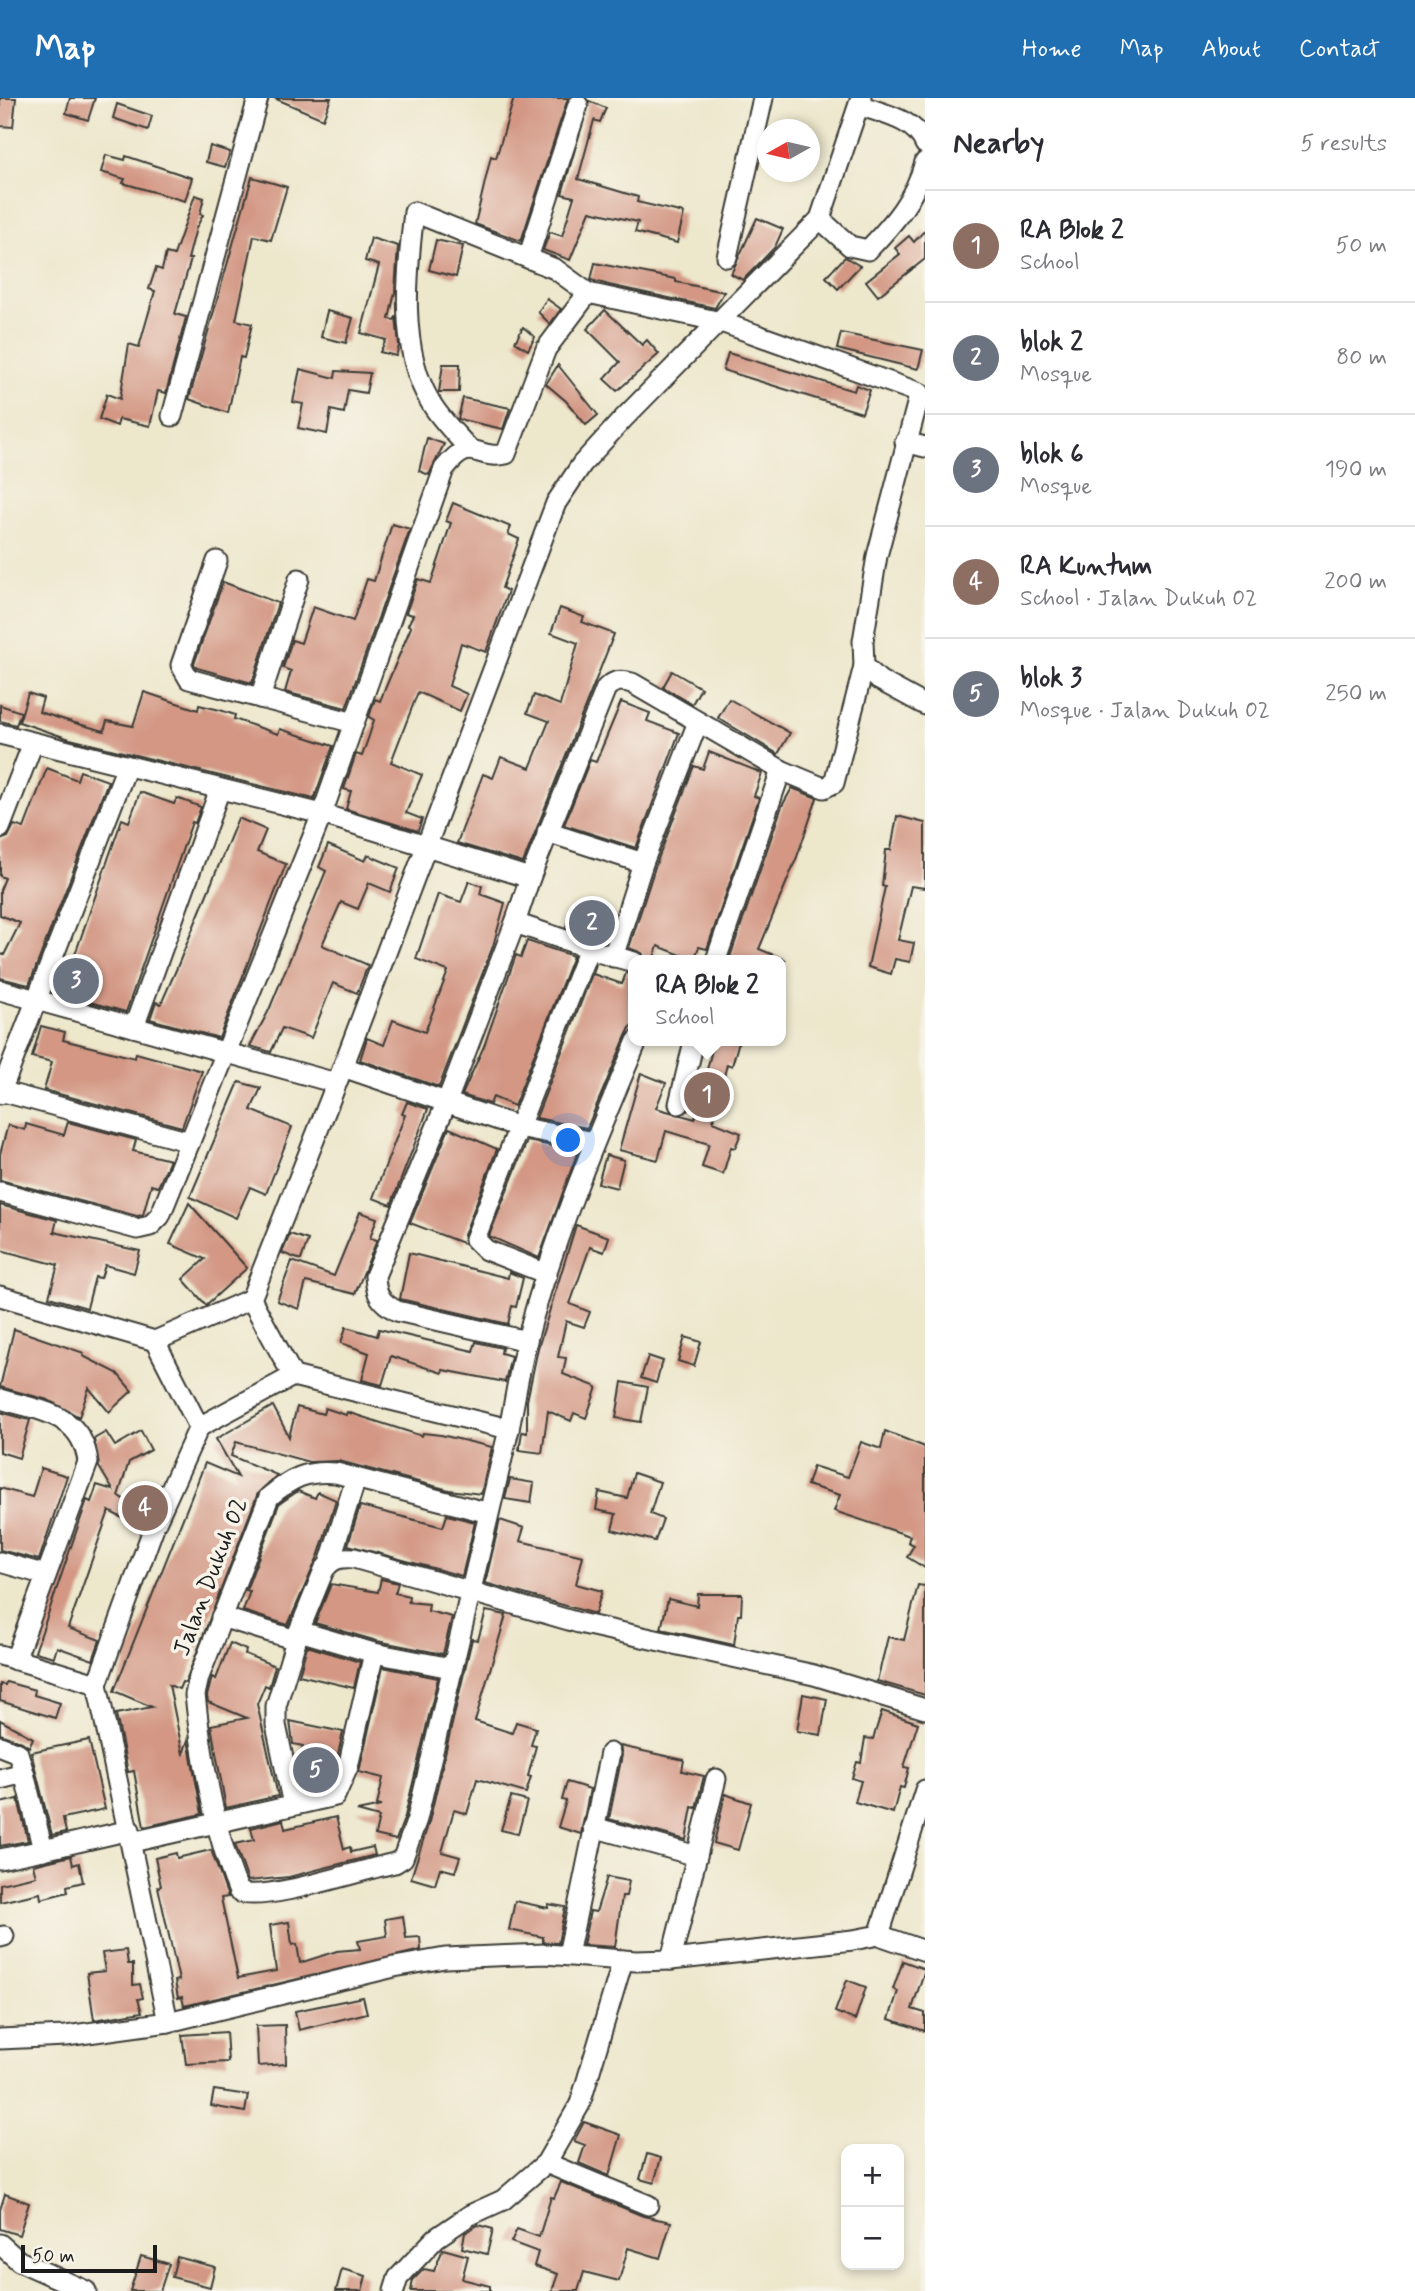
<!DOCTYPE html>
<html lang="en">
<head>
<meta charset="utf-8">
<style>
  body { margin:0; font-family:Mynerve,sans-serif; background:#f2f2f3; color:#2b2b33 }
  .controls { position:absolute; right:21px; bottom:21px; display:grid; overflow:hidden; border-radius:14px; box-shadow:0 4px 10px #0003 }
  .controls button { width:63px; height:63px; display:grid; place-items:center; padding:0; border:0; border-bottom:2px solid #e1e1e2; background:#fff; color:#2b2b33; font:35px sans-serif }
  .compass { position:absolute; left:757px; top:21px; width:63px; height:63px; border-radius:50%; background:#fff; box-shadow:0 4px 10px #0003; rotate:262deg }
  .scale { position:absolute; left:21px; bottom:18px; width:136px; box-sizing:border-box; padding-left:7px; border:4px solid #1c1c1c; border-top:0; font-size:19px; line-height:24px; white-space:nowrap; color:#1c1c1c; -webkit-text-stroke:5px #f7f3e8; paint-order:stroke }
  .you { position:absolute; left:569px; top:1043px; width:24px; height:24px; margin:-18px; border:5px solid #fff; border-radius:50%; background:#1a73e8; box-shadow:0 0 0 10px #1a73e833 }
  .badge { display:grid; place-items:center; width:46px; height:46px; border-radius:50%; background:#1f6fb2; color:#fff; font-size:23px; font-weight:700 }
  .pin { position:absolute; translate:-50% -50%; border:4px solid #fff; box-shadow:0 2px 7px #0006 }
  .popup { position:absolute; left:628px; top:857px; width:158px; height:91px; box-sizing:border-box; display:grid; place-content:center; border-radius:14px; background:#fff; filter:drop-shadow(0 2px 5px #0005); font-size:23px; white-space:nowrap; color:#7c7c81 }
  .popup b { font-size:26px; color:#2b2b33 }
  .popup::after { content:''; position:absolute; left:50%; top:100%; margin-left:-14px; border:14px solid transparent; border-top-color:#fff }
  .list { margin:0; padding:0; list-style:none }
  h2 { display:flex; justify-content:space-between; align-items:center; height:91px; margin:0; padding:0 28px; font-size:30px }
  h2 small { font-size:23px; font-weight:400; color:#7c7c81 }
  .list li { display:grid; grid-template-columns:46px 1fr auto; gap:21px; align-items:center; box-sizing:border-box; height:112px; padding:0 28px; border-top:2px solid #e1e1e2 }
  .list b { display:block; font-size:26px; white-space:nowrap }
  .list p { margin:0; font-size:23px; white-space:nowrap; color:#7c7c81 }
  .list em { font-size:23px; font-style:normal; color:#7c7c81 }
  .map { position:relative; flex:none; width:925px; height:2193px; overflow:hidden }
  header { display:flex; align-items:center; gap:42px; box-sizing:border-box; height:98px; padding:0 35px; background:#1f6fb2; color:#fff }
  header strong { font-size:33px }
  nav { display:flex; gap:38px; margin-inline-start:auto; font-size:24px }
  main { display:flex }
  aside { flex:1; background:#fff }
  .map>svg:first-child { display:block }
  .building { fill:#d39784 }
  .lines { fill:none; stroke-linecap:round; stroke-linejoin:round }
  .minor-casing { stroke:#3b3a36; stroke-width:23 }
  .minor { stroke:#fff; stroke-width:19 }
  .labels { text-anchor:middle; dominant-baseline:central; stroke-width:7; stroke-linejoin:round; paint-order:stroke }
  .street-label { font-size:24px; fill:#1c1c1c; stroke:#f7f3e8 }
</style>
</head>
<body>
<header>
<strong>Map</strong>
<nav><a>Home</a><a>Map</a><a>About</a><a>Contact</a></nav>
</header>
<main>
<div class="map">
<svg width="925" height="2193" viewBox="0 0 925 2193">
  <rect width="100%" height="100%" fill="#f7f3e8"/>
  <filter id="ink" filterUnits="userSpaceOnUse"><feTurbulence type="fractalNoise" baseFrequency=".0143" numOctaves="2"/><feDisplacementMap in="SourceGraphic" scale="14" xChannelSelector="R" yChannelSelector="G"/><feConvolveMatrix kernelMatrix="1 2 1 2 8 2 1 2 1" color-interpolation-filters="sRGB"/></filter>
  <filter id="wash" filterUnits="userSpaceOnUse"><feTurbulence type="fractalNoise" baseFrequency=".00686" numOctaves="4" result="noise"/><feDisplacementMap in="SourceGraphic" scale="28" xChannelSelector="R" yChannelSelector="G"/><feGaussianBlur stdDeviation="1.57" result="paint"/><feColorMatrix in="noise" values="0 0 0 0 0 0 0 0 0 0 0 0 0 0 0 0 0 1.4 0 .05"/><feComposite in="paint" operator="in"/></filter>
  <g filter="url(#wash)">
    <rect width="100%" height="100%" fill="#ede7cc"/>
    <g id="blocks">
      <g class="building">
        <path d="M0 0H16L13 29 0 28Z"/>
        <path d="M70 0H95L88 22 66 15Z"/>
        <path d="M274 0H331L323 21Z"/>
        <path d="M514 0H568L521 143 475 126 491 58 496 60Z"/>
        <path d="M589 3 606 10 600 24 594 22 578 81 638 99 637 104 684 115 677 145 635 134 638 124 590 113 570 162 543 152 550 134 562 138 574 99 562 96Z"/>
        <path d="M117 6 152 18 148 32 113 20Z"/>
        <path d="M210 48 230 54 225 69 206 64Z"/>
        <path d="M106 57 125 62 126 58 192 80 185 103 123 85 125 81 101 74Z"/>
        <path d="M252 79 287 89 271 142 254 138 236 222 252 226 244 260 240 259 228 315 189 301Z"/>
        <path d="M195 97 204 100 200 116 203 117 196 130 188 161H191L175 216 186 219 166 295 158 293 150 328 119 321 117 328 99 321 107 296 120 301 129 246 139 249 155 193 149 191 156 170 162 172 166 155 174 157Z"/>
        <path d="M757 120 783 131 775 149 743 182 731 176Z"/>
        <path d="M925 132V161L878 198 866 183 900 156 895 150 909 138 914 144Z"/>
        <path d="M371 140 398 148 395 194 389 221 394 222 396 219 399 248 396 258 380 254 386 242 361 235 379 167 365 163Z"/>
        <path d="M436 142 463 148 456 179 429 172Z"/>
        <path d="M845 159 860 168 838 191 826 179Z"/>
        <path d="M595 165 676 181V184L724 194 715 210 609 187 591 182Z"/>
        <path d="M547 201 561 211 550 226 538 214Z"/>
        <path d="M605 212 642 247 647 242 659 256 617 293 604 281 620 264 587 231Z"/>
        <path d="M327 213 353 220 346 245 321 239Z"/>
        <path d="M523 229 535 239 528 252 515 244Z"/>
        <path d="M841 235 923 252 918 271 837 251Z"/>
        <path d="M728 255 854 293 856 287 870 292 862 315 723 272Z"/>
        <path d="M443 266H460L459 294H439Z"/>
        <path d="M558 267 598 317 586 327 566 303 546 286Z"/>
        <path d="M300 271 335 280 336 273 370 275 366 295 348 292 344 315 331 312 327 336 298 330 303 306 293 304Z"/>
        <path d="M463 300 510 310 503 331 458 321Z"/>
        <path d="M427 340 444 346 429 377 419 373Z"/>
        <path d="M453 405 511 429 508 436 519 441 502 490 508 493 486 554 461 545 449 588 467 596 460 613 418 594 391 664 422 677 406 715 422 721 418 733 346 711 351 693 344 691 356 656 362 658 369 638 374 622 369 619 375 601 380 603 411 529 408 527 413 517 406 515 418 481 431 485 451 425 446 423Z"/>
        <path d="M392 426 410 431 346 610 285 594 291 573 283 570 292 542 301 545 313 509 353 523 367 481 374 483Z"/>
        <path d="M223 484 278 505 252 585 197 570 194 566Z"/>
        <path d="M560 510 584 519 582 524 614 536 523 765 457 745 483 676 493 680 501 659 530 670 549 623 527 615 534 597 560 607 578 545 551 535Z"/>
        <path d="M672 573 701 590 692 606 663 589Z"/>
        <path d="M144 594 198 612 199 607 220 612 235 617 234 621 278 636 280 631 333 648 314 701 70 641 19 624 28 595 43 600 39 614 75 625 104 633 107 623 133 628Z"/>
        <path d="M729 601 790 635 778 656 718 620Z"/>
        <path d="M621 604 650 615 647 623 679 635 636 750 564 727 590 662 596 664Z"/>
        <path d="M0 607 21 614 16 627 0 623Z"/>
        <path d="M709 654 762 675 754 698 759 700 707 851 699 849 694 862 658 848 653 862H646L642 855 629 850 655 769 694 668 703 671Z"/>
        <path d="M47 670 77 682 80 673 108 683 29 887 0 880V856L4 857 20 825 0 817V792L5 780 0 778V742L8 739 14 727 24 730Z"/>
        <path d="M792 690 817 700 797 759 759 851 786 862H729L782 708Z"/>
        <path d="M140 694 174 706 177 700 201 709 195 725 192 724 126 914 53 894 63 867 70 871 122 721 129 724Z"/>
        <path d="M897 718 925 725V790L911 788 898 842 914 845 910 864 895 861 891 876 868 869 885 789 882 788 886 752H891Z"/>
        <path d="M238 720 266 732 257 754 286 766 219 940 150 921 156 904 161 906 176 872Z"/>
        <path d="M328 747 365 763 368 757 399 770 390 794 369 785 358 811 341 804 322 847 368 867 357 895 333 885 311 940 282 930 271 954 250 948 269 912 326 773 319 769Z"/>
        <path d="M469 783 482 788 480 796 505 805 493 848 439 989 360 962 367 940 384 947 393 922 425 934 448 873 416 861 438 796 461 804Z"/>
        <path d="M574 808 612 822 605 843 566 829Z"/>
        <path d="M527 843 573 858 514 1008 493 999 490 1006 462 997 484 948 516 857 521 859Z"/>
        <path d="M596 866 593 876 622 886 626 875 634 876V929L631 928 626 938 587 1030 536 1020Z"/>
        <path d="M41 928 65 934 63 942 135 960 136 955 202 973 182 1029 44 992 52 964 32 959Z"/>
        <path d="M714 943H739L732 968 727 966 713 1024 741 1035 735 1050 731 1049 723 1076 702 1069 709 1046 666 1033 658 1062 619 1052 641 975 666 985 656 1010 695 1021Z"/>
        <path d="M239 984 261 990 251 1012 292 1029 266 1096 250 1089 236 1120 190 1099Z"/>
        <path d="M407 1004 428 1011 391 1107 373 1100 405 1017 402 1016Z"/>
        <path d="M68 1024 136 1042 133 1053 170 1062 158 1089 151 1087 143 1117 137 1118 0 1082V1056L8 1027 25 1032 26 1026 64 1037Z"/>
        <path d="M449 1030 497 1051 464 1137 465 1146 410 1125Z"/>
        <path d="M527 1043 578 1053 539 1160 489 1138Z"/>
        <path d="M606 1057 624 1062 617 1090 598 1085Z"/>
        <path d="M189 1105 247 1170 206 1207 183 1181 205 1161 170 1146Z"/>
        <path d="M0 1107 57 1122 54 1134 140 1153 134 1175 105 1167 101 1180 95 1179 87 1210 49 1199 58 1167 0 1152Z"/>
        <path d="M360 1114 377 1120 370 1140 377 1142 355 1196 306 1184 299 1211 277 1203 292 1163 334 1178Z"/>
        <path d="M576 1127 609 1139 604 1154 590 1149 570 1206 590 1214 584 1229 566 1223 558 1259 566 1260 563 1276 597 1289 586 1320 574 1315 571 1323 548 1313 542 1355 519 1352 522 1334 527 1335V1303L538 1250Z"/>
        <path d="M290 1136 308 1142 301 1162 282 1155Z"/>
        <path d="M409 1155 508 1180 509 1174 523 1180 516 1209 512 1208 508 1226 400 1201Z"/>
        <path d="M346 1229 377 1238 379 1231 473 1253 476 1244 502 1250 501 1255 511 1258 505 1284 443 1272 442 1275 391 1258 382 1287 362 1282 369 1255 341 1245Z"/>
        <path d="M14 1231 84 1255 83 1258 117 1275 132 1293 109 1314 89 1290 79 1319 48 1302 0 1289Z"/>
        <path d="M685 1239 701 1244 694 1268 678 1263Z"/>
        <path d="M648 1258 663 1263 656 1285 641 1280Z"/>
        <path d="M622 1284 648 1289 641 1324 616 1320Z"/>
        <path d="M273 1308 289 1339 297 1309 323 1316 325 1310 346 1317 347 1314 422 1338 423 1335 441 1337 492 1349 481 1396 449 1392 339 1363 309 1364 236 1344 231 1358 277 1377 258 1395 185 1585 182 1584 179 1591 169 1587 183 1656 188 1642 202 1716 144 1729 134 1673 128 1674 116 1616 152 1609 114 1593 205 1365 238 1379 216 1341Z"/>
        <path d="M0 1314 30 1322 19 1360 0 1354Z"/>
        <path d="M141 1333 151 1352 129 1364 118 1398 147 1414 141 1430 109 1413 68 1530 100 1542 93 1562 57 1549 54 1559 35 1554 87 1402 91 1404 97 1387 113 1392 99 1369 94 1341 106 1334 115 1348Z"/>
        <path d="M885 1333 925 1349V1470L907 1459 914 1447 908 1444 910 1438 834 1413 840 1397 807 1387 813 1368 848 1379 861 1344 881 1351Z"/>
        <path d="M41 1370 67 1378 39 1462 0 1452V1390L32 1399Z"/>
        <path d="M634 1375 660 1384 650 1416 663 1421 655 1443 612 1432 616 1416 596 1412 599 1394 627 1400Z"/>
        <path d="M510 1381 534 1385 531 1405 505 1401Z"/>
        <path d="M298 1393 315 1400 318 1394 336 1402 319 1456 288 1527 243 1513 250 1493 246 1492 279 1406Z"/>
        <path d="M360 1408 443 1429 447 1417 475 1424 462 1478 348 1447Z"/>
        <path d="M500 1422 524 1430 520 1443 583 1458 576 1486 602 1493 595 1516 485 1485Z"/>
        <path d="M381 1481 398 1485 395 1495 409 1498 408 1504 429 1506 428 1513 452 1519 443 1556 377 1543 315 1525 331 1486 378 1494Z"/>
        <path d="M918 1487 925 1488V1597L877 1583 888 1539 904 1542Z"/>
        <path d="M698 1496H742L741 1517H738L734 1547 661 1531 668 1501 697 1508Z"/>
        <path d="M486 1513 506 1517 475 1623 512 1635 516 1624 536 1630 531 1647 536 1648 528 1678 531 1679 526 1695 477 1681 467 1716 454 1712 442 1754 460 1759 455 1774 440 1770 435 1787 411 1780 429 1724 472 1541 478 1542Z"/>
        <path d="M230 1545 246 1552 245 1556 275 1568 269 1589 265 1587 257 1606 278 1698 226 1710 211 1627 247 1620 208 1604 207 1598 212 1579 216 1581Z"/>
        <path d="M307 1548 360 1564 354 1590 299 1577Z"/>
        <path d="M383 1569 438 1580 405 1718 396 1742 375 1737 379 1719 357 1713 381 1708 377 1707 383 1680 359 1674Z"/>
        <path d="M6 1584 35 1592 34 1597 60 1605 55 1620 0 1603V1586L5 1587Z"/>
        <path d="M803 1596 827 1601 821 1637 797 1633Z"/>
        <path d="M882 1613 918 1625 904 1669 909 1670 904 1690 900 1689 893 1715 855 1704 861 1683 852 1680 857 1664 861 1665 865 1640 873 1641Z"/>
        <path d="M0 1622 33 1640 29 1649 22 1644 0 1636Z"/>
        <path d="M290 1623 343 1634 336 1665 326 1687 310 1691 302 1689 298 1670 303 1648 293 1646Z"/>
        <path d="M89 1642 105 1711 63 1720 66 1734 52 1737 31 1654Z"/>
        <path d="M620 1648 684 1662 682 1673 704 1678 696 1710 692 1709 686 1742 609 1721 622 1657Z"/>
        <path d="M567 1684 590 1691 581 1736 558 1729 566 1703 562 1702Z"/>
        <path d="M725 1696 751 1705 738 1752 714 1745Z"/>
        <path d="M511 1699 527 1703 518 1736 501 1732Z"/>
        <path d="M18 1701 28 1743 0 1748V1705Z"/>
        <path d="M336 1719 344 1751 350 1749 351 1754 373 1749 375 1757 289 1779 248 1783 235 1746 254 1742 251 1730 283 1722 285 1731Z"/>
        <path d="M211 1752 228 1799 221 1800 238 1880 276 1873 270 1827 289 1824 292 1847 297 1846 300 1865 337 1853 360 1851 358 1843 387 1838 385 1821 403 1818 406 1840 420 1839 421 1852 184 1908 182 1899 178 1900 175 1883 179 1882 158 1789 161 1788 155 1760 176 1755 177 1760Z"/>
        <path d="M71 1758 73 1767 79 1765 83 1784 67 1788 68 1794 41 1801 40 1795 0 1804V1786L36 1778 33 1767Z"/>
        <path d="M607 1779 629 1783 626 1798H622L615 1849 583 1847 590 1813 596 1814Z"/>
        <path d="M515 1803 548 1810V1806L565 1809 558 1845 543 1844V1839L509 1832Z"/>
        <path d="M126 1852 128 1866H133V1887L140 1886 143 1900 138 1901 142 1914 94 1922 87 1875 105 1873 102 1855Z"/>
        <path d="M903 1863 925 1871 912 1911 925 1915V1933L889 1921 898 1893 893 1891Z"/>
        <path d="M847 1882 866 1889 855 1922 835 1914Z"/>
        <path d="M363 1899 367 1915 299 1932 295 1913Z"/>
        <path d="M285 1927 286 1966 258 1968 256 1928Z"/>
        <path d="M226 1934 228 1964 186 1966 182 1937Z"/>
        <path d="M214 1992 248 1997 245 2014 211 2008Z"/>
        <path d="M584 2024 621 2037 609 2078 579 2065 585 2047 574 2043Z"/>
        <path d="M647 2056 661 2060 654 2085 640 2081Z"/>
        <path d="M561 2084 643 2118 671 2124 660 2160 628 2150 619 2183 584 2174 578 2193H552L558 2176 534 2168 538 2154 511 2144 517 2131 539 2139 551 2099 554 2100Z"/>
        <path d="M5 2096 29 2105 19 2137 0 2131V2112Z"/>
        <path d="M478 2127 493 2131 487 2156 462 2150 465 2135Z"/>
        <path d="M443 2151 468 2158 462 2181 490 2188V2193H411L413 2182 424 2171 434 2173Z"/>
        <path d="M141 2158 169 2166 160 2193H130Z"/>
        <path d="M177 2159 215 2169 210 2189 172 2179Z"/>
        <path d="M342 2171 366 2178 362 2193H336Z"/>
      </g>
    </g>
  </g>
  <g filter="url(#ink)">
    <use href="#blocks" fill-opacity="0" stroke="#3b3a36" stroke-width="2"/>
    <g class="lines">
      <g class="minor-casing">
        <g id="minor">
          <path d="M859 7C883 16 915 21 925 46"/>
          <path d="M820 121 850 148 868 152C893 126 915 101 925 64"/>
          <path d="M727 159 763 0"/>
          <path d="M528 160 578 7"/>
          <path d="M172 318 258 0"/>
          <path d="M905 344 925 349"/>
          <path d="M469 351C457 337 441 322 431 305 398 252 407 173 414 114L555 171 588 195"/>
          <path d="M260 600 299 481"/>
          <path d="M354 625 444 371C473 335 474 363 506 356L546 251 588 195 721 224 920 295 877 458 863 543 864 568 879 582 925 607"/>
          <path d="M0 636 322 716 530 780 606 590C615 582 621 582 632 585L781 672 824 690 834 685 864 568"/>
          <path d="M0 730 33 645"/>
          <path d="M547 734 643 765"/>
          <path d="M530 780 515 825 589 850 475 1141 486 1152 547 1176"/>
          <path d="M515 825 447 1003 375 1178C376 1197 380 1204 397 1213L527 1243"/>
          <path d="M601 855 634 864"/>
          <path d="M613 859 643 765 698 624"/>
          <path d="M716 862 781 672"/>
          <path d="M0 892 336 985"/>
          <path d="M134 929 220 691"/>
          <path d="M343 969 519 1029 594 1044"/>
          <path d="M0 993 190 1044"/>
          <path d="M0 996 127 668"/>
          <path d="M679 1006 694 943"/>
          <path d="M0 1094 137 1131 150 1128 160 1118 322 716 354 625 189 581 181 567 217 463"/>
          <path d="M0 1198 155 1243 199 1329 155 1426 97 1586"/>
          <path d="M251 1201 343 969 556 405 582 366 623 321 820 121 861 0"/>
          <path d="M155 1243 251 1201 293 1278"/>
          <path d="M0 1301C40 1313 82 1315 88 1364L15 1562"/>
          <path d="M199 1329 293 1278 509 1331 417 1721 403 1760 395 1765C363 1771 264 1805 239 1794 214 1734 202 1662 195 1597L199 1579 269 1399C291 1380 307 1372 336 1375L489 1415"/>
          <path d="M509 1331C515 1302 519 1272 527 1242 553 1140 596 1040 637 943"/>
          <path d="M330 1463 356 1380"/>
          <path d="M0 1464 46 1477"/>
          <path d="M221 1519 296 1542"/>
          <path d="M374 1555 451 1570"/>
          <path d="M0 1557 97 1586 168 1924"/>
          <path d="M0 1648 18 1655 24 1675"/>
          <path d="M0 1681 24 1675 43 1752 0 1761"/>
          <path d="M293 1707 276 1627V1608L299 1533"/>
          <path d="M593 1729 697 1758"/>
          <path d="M132 1744 335 1698 348 1669 374 1555 299 1533 324 1472C333 1460 340 1459 354 1460L579 1525 814 1577 925 1611"/>
          <path d="M43 1752 130 1732"/>
          <path d="M879 1837 925 1853"/>
          <path d="M0 1839 4 1838"/>
          <path d="M568 1857 610 1655"/>
          <path d="M671 1862 716 1681"/>
          <path d="M0 1941 66 1938 168 1924 394 1869 445 1860 545 1856 636 1863 671 1862 853 1842 879 1837 925 1692"/>
          <path d="M546 2065 648 2107"/>
          <path d="M0 2146 19 2163 86 2193"/>
          <path d="M394 2193 398 2180 436 2140 470 2117 503 2102 546 2065 580 2006 623 1862"/>
        </g>
      </g>
      <use href="#minor" class="minor"/>
    </g>
  </g>
  <g class="labels">
    <g class="street-label">
      <text transform="translate(211 1479) rotate(-69)">Jalan Dukuh 02</text>
    </g>
  </g>
</svg>
<div class="controls">
<button>+</button>
<button>−</button>
</div>
<svg class="compass" viewBox="-18 -18 36 36"><path d="M0-13l5 13h-10z" fill="#e53935"/><path d="M0 13l5-13h-10z" fill="#7c7c81"/></svg>
<div class="scale">50 m</div>
<div class="you"></div>
<div class="pin badge" style="left:707px;top:997px;background:#8d6e63">1</div>
<div class="popup"><b>RA Blok 2</b>School</div>
<div class="pin badge" style="left:592px;top:825px;background:#6b7280">2</div>
<div class="pin badge" style="left:76px;top:883px;background:#6b7280">3</div>
<div class="pin badge" style="left:145px;top:1410px;background:#8d6e63">4</div>
<div class="pin badge" style="left:316px;top:1672px;background:#6b7280">5</div>
</div>
<aside>
<h2>Nearby<small>5 results</small></h2>
<ul class="list">
<li><span class="badge" style="background:#8d6e63">1</span><div><b>RA Blok 2</b><p>School</p></div><em>50 m</em></li>
<li><span class="badge" style="background:#6b7280">2</span><div><b>blok 2</b><p>Mosque</p></div><em>80 m</em></li>
<li><span class="badge" style="background:#6b7280">3</span><div><b>blok 6</b><p>Mosque</p></div><em>190 m</em></li>
<li><span class="badge" style="background:#8d6e63">4</span><div><b>RA Kuntum</b><p>School · Jalan Dukuh 02</p></div><em>200 m</em></li>
<li><span class="badge" style="background:#6b7280">5</span><div><b>blok 3</b><p>Mosque · Jalan Dukuh 02</p></div><em>250 m</em></li>
</ul>
</aside>
</main>
</body>
</html>
